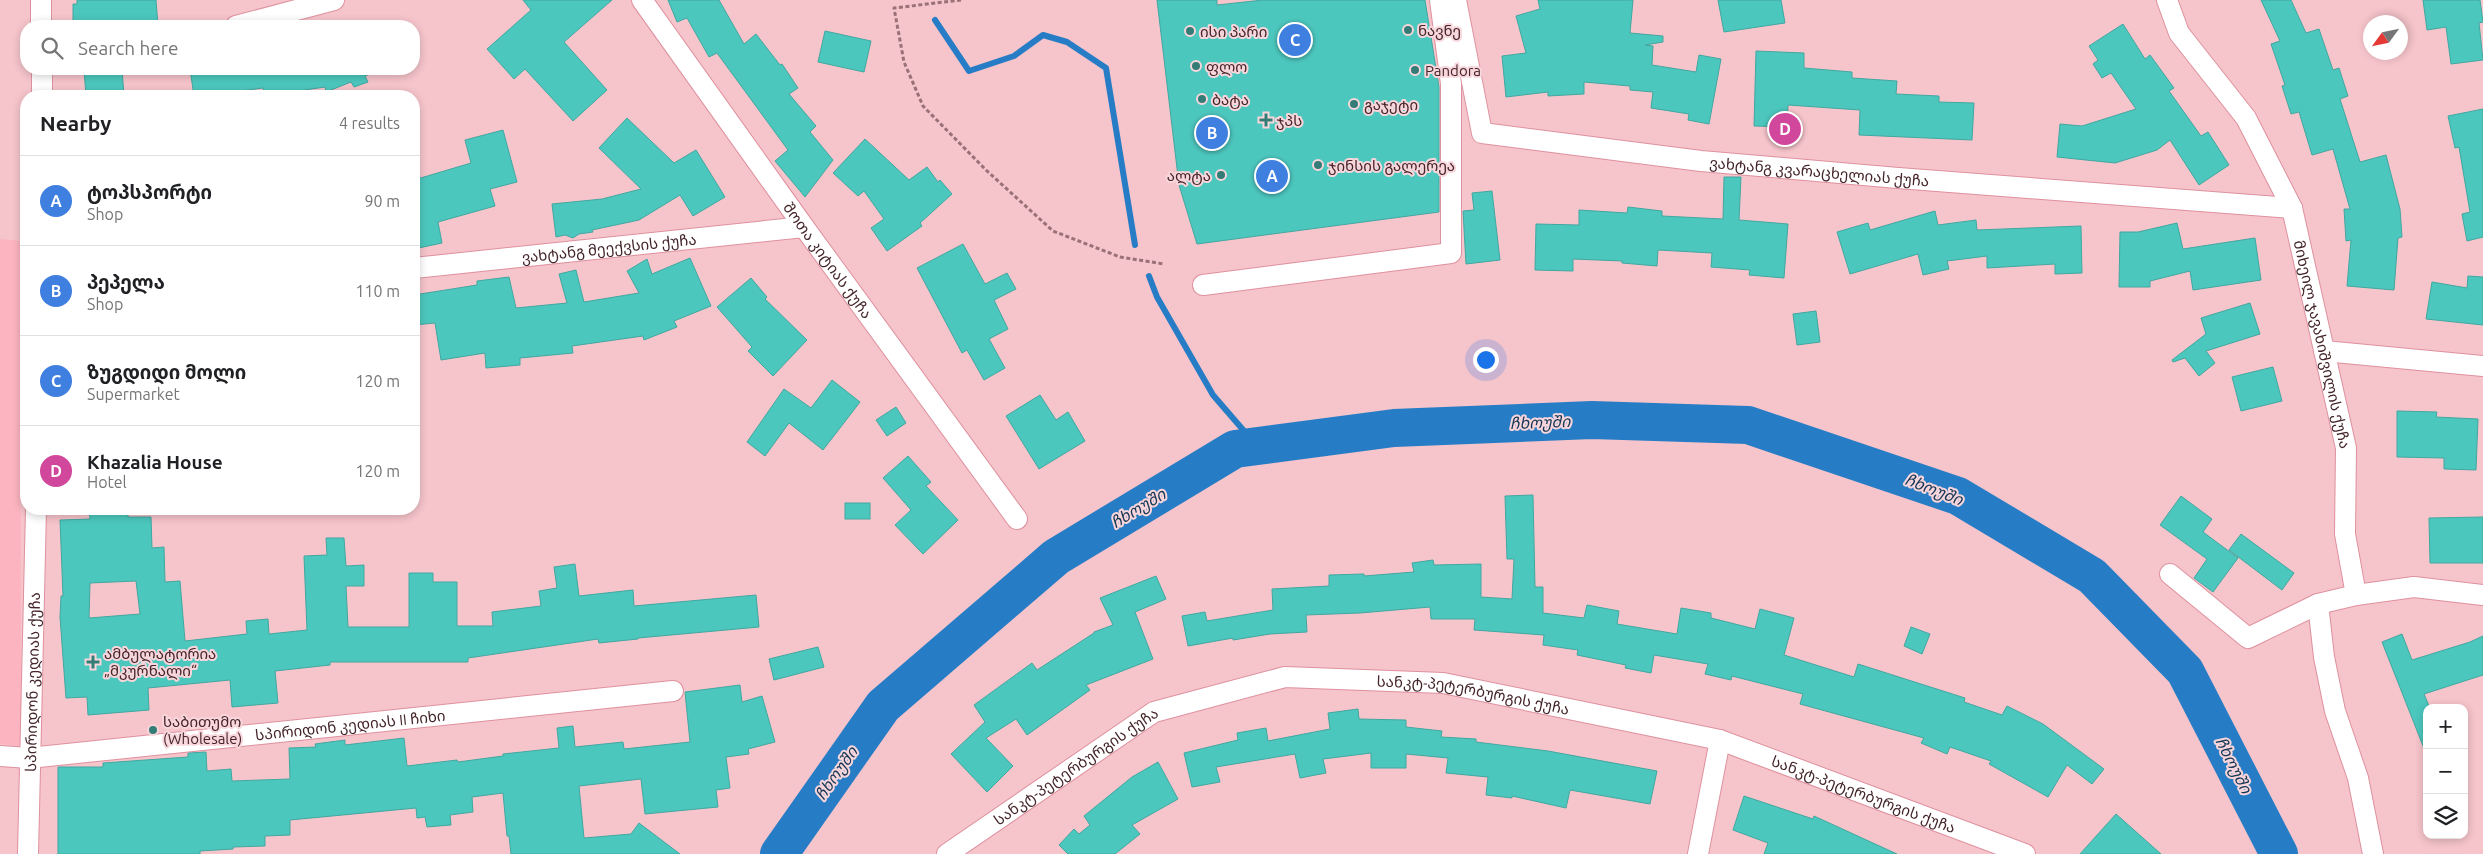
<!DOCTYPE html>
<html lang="en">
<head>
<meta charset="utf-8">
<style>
  body { margin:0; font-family:Ubuntu,"Noto Sans Georgian",sans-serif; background:#f2f2f2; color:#202124 }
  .controls { position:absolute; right:15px; bottom:15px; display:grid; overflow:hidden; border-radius:10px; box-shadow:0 2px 8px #0003 }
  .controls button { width:45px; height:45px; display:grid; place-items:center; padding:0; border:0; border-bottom:1px solid #e0e0e0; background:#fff; color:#202124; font:25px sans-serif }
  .compass { position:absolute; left:2363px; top:15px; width:45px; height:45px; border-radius:50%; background:#fff; box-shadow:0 2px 8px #0003; rotate:237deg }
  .you { position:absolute; left:1485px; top:359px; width:18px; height:18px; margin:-12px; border:4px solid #fff; border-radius:50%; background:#1a73e8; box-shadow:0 0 0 8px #1a73e833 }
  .badge { display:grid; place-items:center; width:32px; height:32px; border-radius:50%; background:#d93025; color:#fff; font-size:16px; font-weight:700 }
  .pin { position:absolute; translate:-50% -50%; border:2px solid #fff; box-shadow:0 1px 5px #0006 }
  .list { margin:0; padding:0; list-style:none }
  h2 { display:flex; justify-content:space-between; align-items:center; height:65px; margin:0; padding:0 20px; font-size:21px }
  h2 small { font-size:16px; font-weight:400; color:#757577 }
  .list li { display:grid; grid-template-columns:32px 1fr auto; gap:15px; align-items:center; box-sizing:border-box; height:90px; padding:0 20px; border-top:1px solid #e0e0e0 }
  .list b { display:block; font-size:19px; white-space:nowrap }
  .list p { margin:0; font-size:16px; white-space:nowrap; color:#757577 }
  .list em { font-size:16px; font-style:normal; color:#757577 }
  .icon { flex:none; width:28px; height:28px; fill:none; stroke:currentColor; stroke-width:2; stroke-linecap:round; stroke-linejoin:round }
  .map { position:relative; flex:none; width:2483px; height:854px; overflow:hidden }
  .search { position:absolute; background:#fff; box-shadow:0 2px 8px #0003; left:20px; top:20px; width:400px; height:55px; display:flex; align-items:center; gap:12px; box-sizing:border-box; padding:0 18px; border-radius:20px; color:#757577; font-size:19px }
  .panel { position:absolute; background:#fff; box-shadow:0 2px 8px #0003; left:20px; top:90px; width:400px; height:425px; border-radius:20px }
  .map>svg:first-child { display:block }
  .built { fill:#fcb4c0 }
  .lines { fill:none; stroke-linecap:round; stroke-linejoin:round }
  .stream { stroke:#277dc5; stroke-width:6 }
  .river { stroke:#277dc5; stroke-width:38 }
  .building { fill:#4cc7be; stroke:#40a8a0; fill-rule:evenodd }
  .minor-casing { stroke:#de919e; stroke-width:22 }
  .path { stroke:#997177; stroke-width:3; stroke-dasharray:4 2.5; stroke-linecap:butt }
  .minor { stroke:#fff; stroke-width:20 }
  .poi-dot { fill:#347c76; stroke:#f8d6db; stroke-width:2 }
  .labels { text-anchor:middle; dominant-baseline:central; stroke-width:4; stroke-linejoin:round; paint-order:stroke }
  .poi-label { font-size:15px; fill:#44252a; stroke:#f8d6db; text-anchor:start }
  .street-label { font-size:15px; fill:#44252a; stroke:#f8d6db }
  .water-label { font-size:16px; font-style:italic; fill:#153755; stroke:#f8d6db }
</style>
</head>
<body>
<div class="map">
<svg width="2483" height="854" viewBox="0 0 2483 854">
  <rect width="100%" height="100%" fill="#f6c4cb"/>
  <path class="built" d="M0 239 20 241 21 746 0 744Z"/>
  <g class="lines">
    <g class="stream">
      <path d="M935 20 969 71 1014 56 1043 35 1067 42 1106 68 1135 245"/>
      <path d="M1149 276 1157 297 1213 395 1257 446"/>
    </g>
    <path class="river" d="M779 854 883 706 1056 557 1235 449 1394 428 1592 420 1748 425 1958 496 2092 576 2185 671 2279 854"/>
  </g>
  <g class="building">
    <path d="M77 0H156L158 26H73V4H77Z"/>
    <path d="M523 0H612L564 42 607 90 573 121 525 69 514 79 487 49 531 10Z"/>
    <path d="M668 0H719L744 44 756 34 780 65 782 64 798 88 789 94 816 126 810 132 833 160 805 197 775 161 788 150 717 53 709 57 687 18 677 22Z"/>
    <path d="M1157 0H1217V5L1263 0H1425L1439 87V212L1197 244 1179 185Z"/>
    <path d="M1538 0H1633L1630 33 1663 36V42L1645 45 1653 46 1652 65 1696 72 1699 55 1721 59 1709 124 1688 120 1689 114 1651 108 1653 92 1630 90V86L1584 82V94L1548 96V92L1506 97 1502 56 1526 53 1516 16 1540 9Z"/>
    <path d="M1718 0H1781L1785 23 1724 32Z"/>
    <path d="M2261 0H2291L2306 33 2319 29 2333 70 2339 68 2348 96 2340 99 2360 162 2386 155 2400 209 2402 237 2398 238 2394 290 2347 286 2351 240 2346 241 2344 209H2350L2333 149 2312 155 2299 112 2291 114 2282 86 2285 85 2271 44 2280 41Z"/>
    <path d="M2423 0H2480L2483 22 2479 23 2483 60 2451 64 2446 27 2427 30Z"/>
    <path d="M2123 24 2145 59 2150 55 2174 88 2169 91 2201 136 2208 132 2229 165 2199 185 2170 140 2157 150 2115 163 2057 157 2060 124 2082 126 2136 109 2111 73 2102 78 2093 64 2098 60 2089 46Z"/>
    <path d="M825 31 871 41 864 72 818 62Z"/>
    <path d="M1756 51 1804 53V68L1852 72V78L1897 81 1896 94 1939 96V102L1974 103 1972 140 1859 135 1860 110 1788 105 1787 127 1754 126Z"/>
    <path d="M84 69H122L124 96H86Z"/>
    <path d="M190 69H382L365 76 368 82 354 87 351 82 326 92 325 87 265 96 263 88 227 93 228 96H194Z"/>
    <path d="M2483 109V237L2467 241 2462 214 2470 212 2459 147 2455 148 2448 116Z"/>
    <path d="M627 118 674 163 696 150 725 197 693 216 680 195 639 220 592 230 593 232 579 234 573 238 565 235 556 237 552 204 602 199 641 189 599 148Z"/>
    <path d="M503 130 517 182 490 189 495 206 438 222 442 243 414 249V180L471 163 465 140Z"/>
    <path d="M865 139 909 180 927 167 938 182 940 180 952 194 920 223 922 226 887 251 871 228 884 219 864 191 858 196 833 173Z"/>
    <path d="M1724 177H1741L1739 220 1788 224 1784 278 1749 275 1750 270 1711 267 1712 253 1658 250 1657 266 1622 263V261L1573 259V271L1535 270 1536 224 1579 225V210L1627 213 1628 207 1662 211V216L1723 219Z"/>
    <path d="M1492 191 1500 260 1466 264 1463 211 1474 210 1472 193Z"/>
    <path d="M1935 211 1938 225 1976 220 1977 230 2081 226 2082 273 2055 274V264L1987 268V256L1947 261 1949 269 1923 275 1918 254 1850 274 1837 232 1868 223 1870 230Z"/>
    <path d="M2177 223 2183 249 2255 238 2261 280 2193 290 2190 271 2150 281V287H2119L2120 232H2138Z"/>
    <path d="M963 244 985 284 1007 273 1016 289 994 300 1008 329 989 339 1005 368 984 380 967 350 962 353 917 268Z"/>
    <path d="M690 258 711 306 674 321 677 327 644 340 643 336 572 346 573 353 520 358V365L486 368 485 353 441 360 435 323 414 325V295L477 285V281L509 277 516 308 567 303 559 274 576 270 584 302 639 293 627 271 647 259 652 274Z"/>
    <path d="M2468 276 2483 277V325L2426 319 2432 282 2467 288Z"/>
    <path d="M751 278 767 297 765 299 807 340 773 376 748 351 752 347 717 307Z"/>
    <path d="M2250 303 2260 334 2206 351 2215 363 2199 376 2185 358 2173 362 2172 360 2206 334 2201 318Z"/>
    <path d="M1816 311 1820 342 1797 345 1793 314Z"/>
    <path d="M2273 367 2282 401 2241 411 2232 377Z"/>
    <path d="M832 380 860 402 823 450 789 423 765 456 747 442 784 389 811 408Z"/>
    <path d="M1040 395 1056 420 1068 412 1085 441 1039 469 1006 416Z"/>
    <path d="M896 407 906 423 887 436 876 420Z"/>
    <path d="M2397 411 2437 412 2436 417 2478 419 2476 470 2444 469V458L2397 457Z"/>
    <path d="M908 456 931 482 926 486 958 520 923 554 895 525 911 510 883 478Z"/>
    <path d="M1533 495 1535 587H1543V613L1584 618 1587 605 1619 611 1617 624 1677 634 1681 608 1711 613V618L1755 629 1760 609 1794 618 1784 655 1854 677 1858 664 1965 698 1964 702 2002 715 2007 706 2043 724 2104 769 2092 784 2067 765 2048 797 1989 764 1991 761 1950 747 1947 754 1921 743 1924 738 1800 704 1803 694 1732 676 1731 680 1705 674 1708 664 1654 655 1651 673 1625 668 1626 665 1577 655 1578 650 1543 645 1544 635 1474 630 1475 619H1431L1430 607 1360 613 1306 615 1307 632 1270 634 1233 640V638L1188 646 1182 616 1205 612 1207 621 1273 610 1272 589 1329 586V575L1364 574V576L1414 572 1412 563 1433 560 1434 565 1481 564V597L1512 599 1514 559H1507L1505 496Z"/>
    <path d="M2181 496 2212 519 2203 532 2238 558 2213 592 2194 578 2207 559 2160 525Z"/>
    <rect x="845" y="503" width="25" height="16"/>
    <path d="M89 509H128V517H151L152 548 164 547 165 582 180 581 185 641 247 634 246 621 268 619 269 634 307 630 304 556 327 555 326 538H344L346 566 364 565V586H346L348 627H409V573H433V582H457V626H493L492 612 541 606 539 591 557 588 554 567 575 564 579 596 633 590 634 606 756 595 759 627 638 638V639L599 643 598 639 468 658V662H330V665L275 671 278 703 232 707 230 680 148 688 149 710 88 715 87 697 66 698 60 617 61 596H63L60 520 90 519ZM136 581 140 614 89 618 90 583Z"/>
    <path d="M2483 517V563H2430L2429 518Z"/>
    <path d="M2241 534 2294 573 2282 590 2229 550Z"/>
    <path d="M1156 576 1166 599 1135 612 1153 659 1086 685 1090 690 1027 735 1016 719 986 738 1013 766 987 792 951 754 985 722 974 705 1032 663 1037 670 1094 633V632L1113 625 1100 598Z"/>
    <path d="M1911 627 1930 634 1922 654 1904 646Z"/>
    <path d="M2402 634 2412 660 2470 642 2483 636V675L2424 694 2429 706 2427 707V756L2382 642Z"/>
    <path d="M818 647 824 667 774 680 769 659Z"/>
    <path d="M740 685 742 702 762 696 775 742 748 749 749 754 726 757 730 788 716 790 718 807 645 814 641 779 579 786 584 838 631 834 639 823 680 854H511L509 836H507L503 793 472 797 473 812 450 815 451 825 427 827 425 817 417 818 416 808 290 820V835L265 836V846L233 847V849L200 851V854H58V767H103V763L188 757V753L206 752 207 771 231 769 232 781 290 779 289 748 316 747 315 744 345 740V745L404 738 407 766 457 760 458 762 503 756V754L559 748 557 728 573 726 575 747 623 742 624 749 690 742 685 692Z"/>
    <path d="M1358 709 1359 719 1406 720V727L1442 731 1441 737 1476 739V742L1548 751 1657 771 1650 804 1570 790 1566 808 1512 796V798L1486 795 1488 777 1446 773 1448 758 1406 754V768H1371V753L1323 759 1326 773 1300 778 1295 754 1216 767 1220 782 1192 787 1184 753 1238 740 1237 733 1266 728 1268 741 1330 729 1328 713Z"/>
    <path d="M1158 762 1178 799 1132 825 1140 834 1115 854H1068L1059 845 1074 829 1079 834 1090 825 1084 816 1132 777Z"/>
    <path d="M1744 796 1813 819 1814 816 1897 854H1764L1768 843 1733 830Z"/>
    <path d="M2116 814 2161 854H2080Z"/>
  </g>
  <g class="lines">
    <g class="minor-casing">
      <g id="minor">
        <path d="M41 0V26"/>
        <path id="s1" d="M642 0 804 227 1017 519"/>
        <path id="s2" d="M1456 0 1482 133 1701 161 1898 178 2292 208"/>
        <path id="s3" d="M2167 0 2179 33 2246 118 2292 208 2346 448 2345 534 2356 595 2414 587 2483 595"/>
        <path d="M236 26 334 0"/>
        <path d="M42 69V96"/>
        <path id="s4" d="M414 268 804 227"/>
        <path d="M1203 285 1451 253V84L1440 0"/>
        <path d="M2324 351 2483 366"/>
        <path d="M2170 574 2248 638 2318 604"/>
        <path d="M2356 595 2318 604 2324 657 2335 711 2358 778 2373 854"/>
        <path id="s5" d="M0 756 29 758 673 691"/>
        <path id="s6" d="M28 854 36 509"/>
        <path id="s7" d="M947 854 1154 712 1285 677 1443 683 1720 740 2025 854"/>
        <path d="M1698 854 1720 740"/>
      </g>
    </g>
    <path class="path" d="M961 0 894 8 904 62 923 106 986 170 1053 231 1120 257 1164 264"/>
    <use href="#minor" class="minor"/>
  </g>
  <g class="poi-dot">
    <circle cx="1408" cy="30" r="5"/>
    <circle cx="1190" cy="31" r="5"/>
    <circle cx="1196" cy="66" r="5"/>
    <circle cx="1415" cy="70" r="5"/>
    <circle cx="1202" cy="99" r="5"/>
    <circle cx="1354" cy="104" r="5"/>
    <path d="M1263.5 112.5h5v5h5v5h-5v5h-5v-5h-5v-5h5z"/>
    <circle cx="1318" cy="165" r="5"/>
    <circle cx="1221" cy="175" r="5"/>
    <path d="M90.5 654.5h5v5h5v5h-5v5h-5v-5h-5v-5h5z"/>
    <circle cx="153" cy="730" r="5"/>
  </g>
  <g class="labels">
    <g class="poi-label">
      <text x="1418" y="30">ნავნე</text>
      <text x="1200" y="31">ისი პარი</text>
      <text x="1206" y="66">ფლო</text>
      <text x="1425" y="70">Pandora</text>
      <text x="1212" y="99">ბატა</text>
      <text x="1364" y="104">გაჯეტი</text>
      <text x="1276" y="120">ჯპს</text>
      <text x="1328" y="165">ჯინსის გალერეა</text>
      <text x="1211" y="175" text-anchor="end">ალტა</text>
      <text x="104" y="653">ამბულატორია<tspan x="104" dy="17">„მკურნალი“</tspan></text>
      <text x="163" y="721">საბითუმო<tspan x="163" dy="17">(Wholesale)</tspan></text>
    </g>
    <g class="street-label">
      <text stroke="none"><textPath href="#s2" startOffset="475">ვახტანგ კვარაცხელიას ქუჩა</textPath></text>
      <text stroke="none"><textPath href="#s4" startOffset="196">ვახტანგ მეექვსის ქუჩა</textPath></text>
      <text stroke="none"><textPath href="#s1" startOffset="320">შოთა კიტიას ქუჩა</textPath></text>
      <text stroke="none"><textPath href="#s3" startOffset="384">მიხეილ ჯავახიშვილის ქუჩა</textPath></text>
      <text stroke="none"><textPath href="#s6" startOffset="172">სპირიდონ კედიას ქუჩა</textPath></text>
      <text stroke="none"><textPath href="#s7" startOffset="576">სანკტ-პეტერბურგის ქუჩა</textPath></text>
      <text stroke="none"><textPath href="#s5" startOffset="352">სპირიდონ კედიას II ჩიხი</textPath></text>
      <text stroke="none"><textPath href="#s7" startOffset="156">სანკტ-პეტერბურგის ქუჩა</textPath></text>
      <text stroke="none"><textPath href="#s7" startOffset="981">სანკტ-პეტერბურგის ქუჩა</textPath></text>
    </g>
    <g class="water-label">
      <text transform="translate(1540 422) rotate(-2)">ჩხოუში</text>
      <text transform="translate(1934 489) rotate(21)">ჩხოუში</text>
      <text transform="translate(1138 508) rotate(-31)">ჩხოუში</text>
      <text transform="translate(2234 765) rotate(63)">ჩხოუში</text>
      <text transform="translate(836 773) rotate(-55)">ჩხოუში</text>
    </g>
  </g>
</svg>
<div class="controls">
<button>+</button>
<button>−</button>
<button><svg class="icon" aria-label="layers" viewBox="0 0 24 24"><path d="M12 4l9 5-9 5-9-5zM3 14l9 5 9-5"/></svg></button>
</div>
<svg class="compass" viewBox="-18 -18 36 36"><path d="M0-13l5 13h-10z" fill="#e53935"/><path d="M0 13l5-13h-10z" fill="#757577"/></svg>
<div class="you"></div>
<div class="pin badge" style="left:1272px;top:176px;background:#3f7fe0">A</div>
<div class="pin badge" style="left:1212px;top:133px;background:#3f7fe0">B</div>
<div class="pin badge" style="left:1295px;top:40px;background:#3f7fe0">C</div>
<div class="pin badge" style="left:1785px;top:129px;background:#d1479c">D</div>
<div class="search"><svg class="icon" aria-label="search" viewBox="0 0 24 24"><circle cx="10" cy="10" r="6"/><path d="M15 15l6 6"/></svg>Search here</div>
<section class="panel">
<h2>Nearby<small>4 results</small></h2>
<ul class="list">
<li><span class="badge" style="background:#3f7fe0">A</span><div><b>ტოპსპორტი</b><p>Shop</p></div><em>90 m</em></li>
<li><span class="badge" style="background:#3f7fe0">B</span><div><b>პეპელა</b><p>Shop</p></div><em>110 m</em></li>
<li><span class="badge" style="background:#3f7fe0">C</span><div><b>ზუგდიდი მოლი</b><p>Supermarket</p></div><em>120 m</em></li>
<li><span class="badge" style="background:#d1479c">D</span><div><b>Khazalia House</b><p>Hotel</p></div><em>120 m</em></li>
</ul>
</section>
</div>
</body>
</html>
